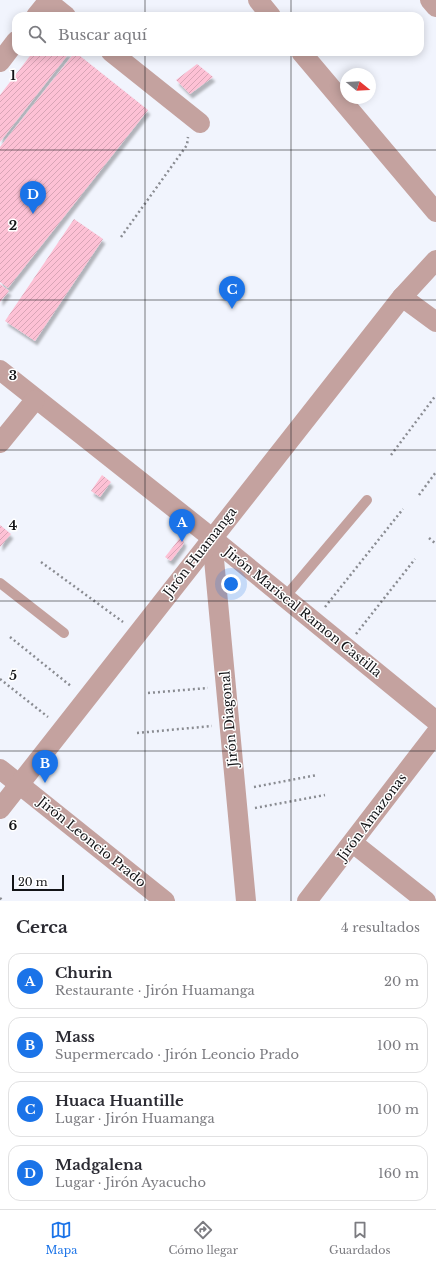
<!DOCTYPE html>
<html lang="es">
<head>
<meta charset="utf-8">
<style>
  body { margin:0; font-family:"Libre Baskerville",serif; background:#f2f2f3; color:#2b2b33 }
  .compass { position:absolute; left:340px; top:68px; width:36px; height:36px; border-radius:50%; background:#fff; box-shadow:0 2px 10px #0003; rotate:108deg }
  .scale { position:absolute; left:12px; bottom:10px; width:52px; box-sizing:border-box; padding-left:4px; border:2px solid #131417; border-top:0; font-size:11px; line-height:14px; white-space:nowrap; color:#131417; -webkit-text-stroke:3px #fff; paint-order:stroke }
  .you { position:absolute; left:231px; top:584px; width:14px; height:14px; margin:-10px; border:3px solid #fff; border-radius:50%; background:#1a73e8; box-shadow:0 0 0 6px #1a73e833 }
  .badge { display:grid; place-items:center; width:26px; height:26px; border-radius:50%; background:#1a73e8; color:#fff; font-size:13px; font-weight:700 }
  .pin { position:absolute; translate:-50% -33px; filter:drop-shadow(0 1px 2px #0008) }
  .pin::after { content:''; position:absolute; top:21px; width:14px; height:12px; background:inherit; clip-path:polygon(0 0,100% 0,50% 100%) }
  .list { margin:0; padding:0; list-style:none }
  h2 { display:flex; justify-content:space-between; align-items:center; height:52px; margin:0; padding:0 16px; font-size:17px }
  h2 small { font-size:13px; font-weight:400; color:#7c7c81 }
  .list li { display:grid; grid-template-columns:26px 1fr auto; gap:12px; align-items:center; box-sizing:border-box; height:56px; margin:0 8px 8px; padding:0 8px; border:1px solid #e1e1e2; border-radius:12px }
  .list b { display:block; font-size:15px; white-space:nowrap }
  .list p { margin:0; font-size:13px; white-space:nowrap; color:#7c7c81 }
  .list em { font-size:13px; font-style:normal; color:#7c7c81 }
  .icon { flex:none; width:22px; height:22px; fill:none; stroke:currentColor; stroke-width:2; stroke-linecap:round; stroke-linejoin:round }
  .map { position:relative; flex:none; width:436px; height:901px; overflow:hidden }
  .search { position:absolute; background:#fff; box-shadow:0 2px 10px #0003; left:12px; right:12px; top:12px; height:44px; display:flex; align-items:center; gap:10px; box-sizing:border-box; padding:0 14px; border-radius:12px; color:#7c7c81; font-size:15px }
  .sheet { height:308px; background:#fff }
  nav { display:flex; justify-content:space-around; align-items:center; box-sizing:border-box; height:56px; border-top:1px solid #e1e1e2; background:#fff; font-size:11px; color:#7c7c81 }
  nav a { display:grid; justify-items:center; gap:2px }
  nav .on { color:#1a73e8 }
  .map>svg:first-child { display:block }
  .building { fill:url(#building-hatch); filter:url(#shadow) }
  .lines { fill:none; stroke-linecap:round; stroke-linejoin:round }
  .path { stroke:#8a8c92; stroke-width:2.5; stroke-dasharray:2 3; stroke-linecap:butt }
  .service { stroke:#c4a29f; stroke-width:10 }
  .minor { stroke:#c4a29f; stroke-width:20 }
  .grid { fill:none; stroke:#131417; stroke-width:1; stroke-opacity:0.55 }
  .labels { text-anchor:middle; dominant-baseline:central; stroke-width:3; stroke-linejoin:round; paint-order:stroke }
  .street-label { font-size:13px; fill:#131417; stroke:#fff }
  .grid-label { font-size:13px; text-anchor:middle; font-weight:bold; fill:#131417; stroke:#fff; stroke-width:3; stroke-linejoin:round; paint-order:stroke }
</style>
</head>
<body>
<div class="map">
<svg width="436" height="901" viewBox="0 0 436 901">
  <defs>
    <pattern id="building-hatch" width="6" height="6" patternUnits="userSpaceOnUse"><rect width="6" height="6" fill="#fdc1d5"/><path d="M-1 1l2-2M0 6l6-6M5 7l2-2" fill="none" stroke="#d8a5b6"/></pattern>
    <filter id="shadow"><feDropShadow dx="2.5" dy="4.5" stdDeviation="1" flood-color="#0004"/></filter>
  </defs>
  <rect width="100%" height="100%" fill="#f1f4fd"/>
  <g class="building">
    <path d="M33 52H70L0 142V95Z"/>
    <path d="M75 52 148 110 8 288 0 282V147Z"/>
    <path d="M197 64 213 77 190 94 176 80Z"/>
    <path d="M74 219 103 239 35 341 5 321Z"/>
    <path d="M0 284 9 291 0 302Z"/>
    <path d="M102 475 111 482 100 497 91 491Z"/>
    <path d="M0 525 11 534 0 547Z"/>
    <path d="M180 538 184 541 183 545 171 561 165 557Z"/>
  </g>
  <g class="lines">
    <g class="path">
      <path d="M121 237 187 145 188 137"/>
      <path d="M391 455 436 395"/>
      <path d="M419 495 436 472"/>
      <path d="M429 538 436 544"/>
      <path d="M41 562 123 622"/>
      <path d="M325 607 403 509"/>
      <path d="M356 634 415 559"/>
      <path d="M10 637 72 687"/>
      <path d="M0 679 48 717"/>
      <path d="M148 693 208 688"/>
      <path d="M137 733 212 726"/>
      <path d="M254 787 317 775"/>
      <path d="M255 808 325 795"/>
      <path d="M0 898 3 901"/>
    </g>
    <g class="service">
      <path d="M0 583 64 633"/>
      <path d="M285 597 367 500"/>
    </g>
    <g class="minor">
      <path d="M46 0 66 16"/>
      <path d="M258 0 271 16"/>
      <path d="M430 0 436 7"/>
      <path d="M36 16 49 0"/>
      <path d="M111 52 200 123"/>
      <path d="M301 52 436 212"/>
      <path d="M0 62 16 41"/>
      <path d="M402 297 436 322"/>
      <path d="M0 370 212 538 436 721"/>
      <path d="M0 443 35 400"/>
      <path d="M212 538 246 901"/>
      <path d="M0 769 165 901"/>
      <path d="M0 809 402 297 436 260"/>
      <path d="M353 843 426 901"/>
      <path d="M307 901 436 733"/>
    </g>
  </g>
  <path class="grid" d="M145 0V16M291 0V16M145 52V901M291 52V901M0 150H436M0 300H436M0 450H436M0 601H436M0 751H436"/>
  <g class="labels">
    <g class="street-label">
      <text transform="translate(200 552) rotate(-52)">Jirón Huamanga</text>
      <text transform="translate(303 612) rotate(39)">Jirón Mariscal Ramon Castilla</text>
      <text transform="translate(229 719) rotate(-95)">Jirón Diagonal</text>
      <text transform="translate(372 817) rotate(-53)">Jirón Amazonas</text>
      <text transform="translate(92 842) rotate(39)">Jirón Leoncio Prado</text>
    </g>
  </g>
  <g class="grid-label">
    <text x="13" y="80">1</text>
    <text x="13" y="230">2</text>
    <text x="13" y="380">3</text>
    <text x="13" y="530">4</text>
    <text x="13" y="680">5</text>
    <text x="13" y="830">6</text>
  </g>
</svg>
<svg class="compass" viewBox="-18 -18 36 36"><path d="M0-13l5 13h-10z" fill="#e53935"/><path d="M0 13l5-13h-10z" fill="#7c7c81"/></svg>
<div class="scale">20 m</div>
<div class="you"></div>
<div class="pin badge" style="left:182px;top:542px">A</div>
<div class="pin badge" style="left:45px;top:783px">B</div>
<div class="pin badge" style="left:232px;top:309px">C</div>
<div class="pin badge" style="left:33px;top:214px">D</div>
<div class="search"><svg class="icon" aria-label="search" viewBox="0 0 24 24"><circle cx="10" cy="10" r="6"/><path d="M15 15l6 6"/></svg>Buscar aquí</div>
</div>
<section class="sheet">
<h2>Cerca<small>4 resultados</small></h2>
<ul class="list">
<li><span class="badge">A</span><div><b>Churin</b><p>Restaurante · Jirón Huamanga</p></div><em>20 m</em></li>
<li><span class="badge">B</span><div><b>Mass</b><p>Supermercado · Jirón Leoncio Prado</p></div><em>100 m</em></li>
<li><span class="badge">C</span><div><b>Huaca Huantille</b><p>Lugar · Jirón Huamanga</p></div><em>100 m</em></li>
<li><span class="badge">D</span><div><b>Madgalena</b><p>Lugar · Jirón Ayacucho</p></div><em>160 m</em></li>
</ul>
</section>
<nav>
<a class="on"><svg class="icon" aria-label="map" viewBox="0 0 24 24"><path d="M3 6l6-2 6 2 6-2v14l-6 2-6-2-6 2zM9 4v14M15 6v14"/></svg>Mapa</a>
<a><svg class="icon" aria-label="directions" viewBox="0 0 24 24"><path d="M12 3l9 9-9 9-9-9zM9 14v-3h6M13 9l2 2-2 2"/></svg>Cómo llegar</a>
<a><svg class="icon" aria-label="saved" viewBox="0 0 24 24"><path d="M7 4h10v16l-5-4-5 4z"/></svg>Guardados</a>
</nav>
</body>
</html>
